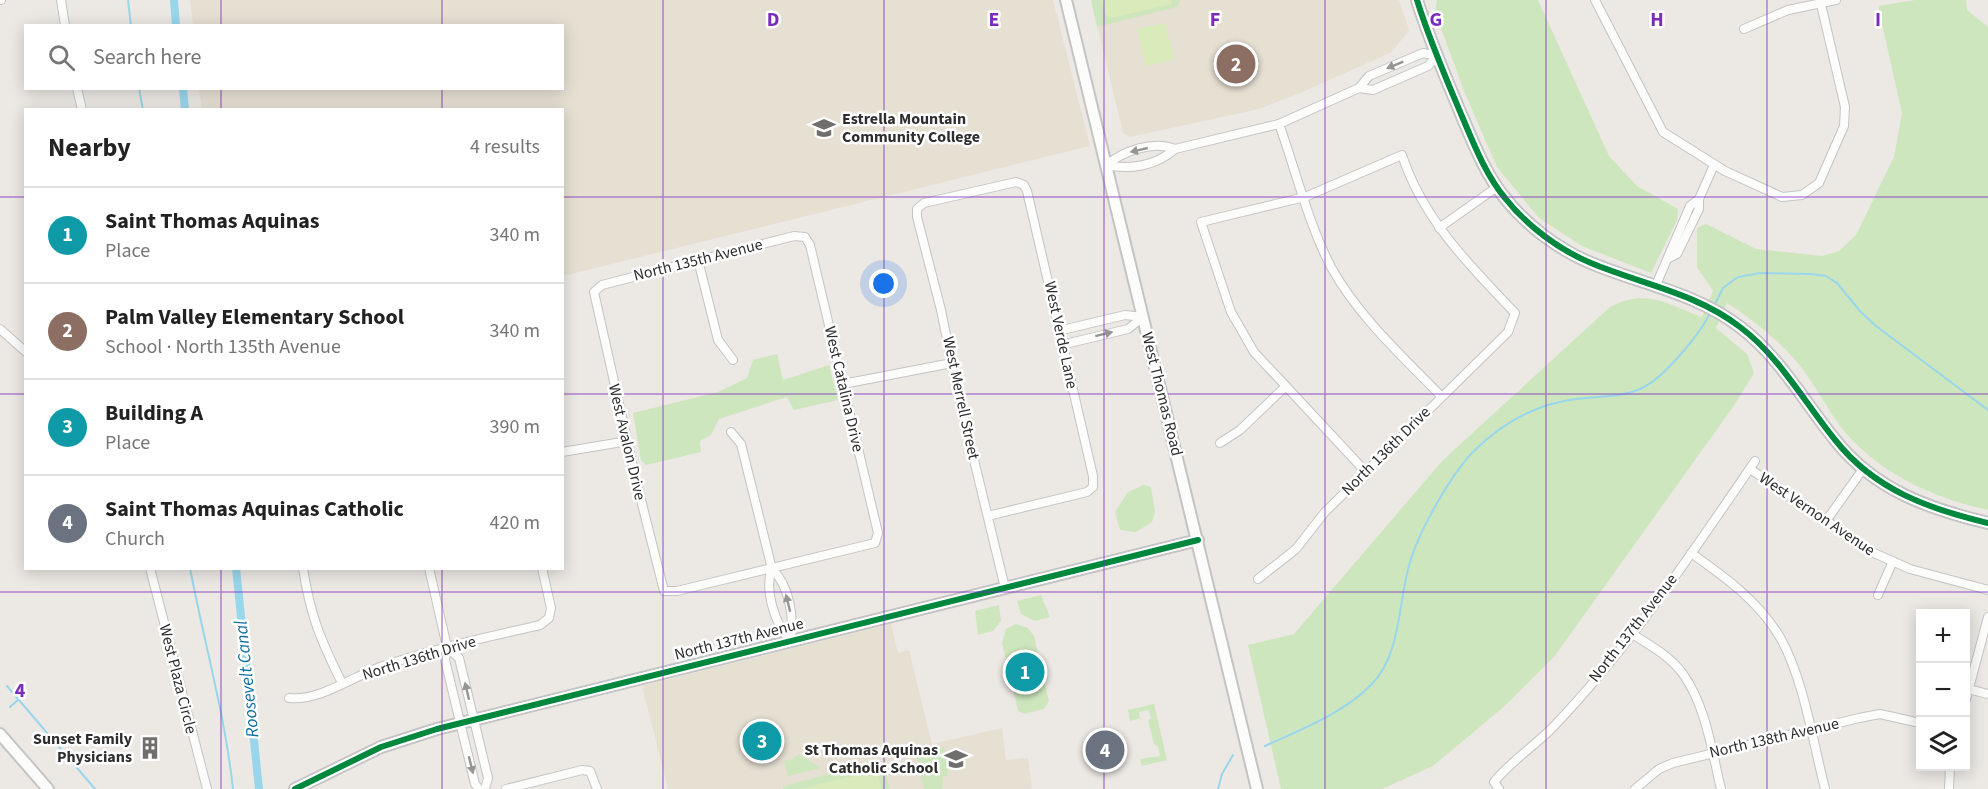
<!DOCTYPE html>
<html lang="en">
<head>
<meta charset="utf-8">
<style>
  body { margin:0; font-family:"Source Sans 3",sans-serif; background:#f2f2f2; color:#222 }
  .controls { position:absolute; right:18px; bottom:18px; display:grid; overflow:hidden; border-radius:0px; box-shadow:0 3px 15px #0003 }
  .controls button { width:54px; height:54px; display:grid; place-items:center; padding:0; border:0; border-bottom:2px solid #e0e0e0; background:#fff; color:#222; font:30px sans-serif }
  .you { position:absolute; left:884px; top:284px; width:21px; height:21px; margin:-15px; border:4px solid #fff; border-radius:50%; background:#1a73e8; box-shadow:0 0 0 9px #1a73e833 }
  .badge { display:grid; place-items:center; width:39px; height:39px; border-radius:50%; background:#706f6e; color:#fff; font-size:20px; font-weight:700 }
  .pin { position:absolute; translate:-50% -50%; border:3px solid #fff; box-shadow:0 2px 6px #0006 }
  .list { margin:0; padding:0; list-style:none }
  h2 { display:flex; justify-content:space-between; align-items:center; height:78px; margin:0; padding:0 24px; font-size:26px }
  h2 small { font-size:20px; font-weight:400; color:#767676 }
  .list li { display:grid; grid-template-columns:39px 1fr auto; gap:18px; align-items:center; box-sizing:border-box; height:96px; padding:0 24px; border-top:2px solid #e0e0e0 }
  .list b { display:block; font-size:22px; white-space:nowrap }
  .list p { margin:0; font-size:20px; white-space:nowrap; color:#767676 }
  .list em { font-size:20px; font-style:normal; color:#767676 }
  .icon { flex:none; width:33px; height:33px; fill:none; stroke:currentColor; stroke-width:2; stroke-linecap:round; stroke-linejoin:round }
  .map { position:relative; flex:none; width:1988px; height:789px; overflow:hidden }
  .search { position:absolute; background:#fff; box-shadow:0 3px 15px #0003; left:24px; top:24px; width:540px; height:66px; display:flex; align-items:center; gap:15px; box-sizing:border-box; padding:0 21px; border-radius:0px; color:#767676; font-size:22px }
  .panel { position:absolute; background:#fff; box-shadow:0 3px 15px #0003; left:24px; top:108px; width:540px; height:462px; border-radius:0px }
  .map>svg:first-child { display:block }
  .education { fill:#e6e0d3 }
  .green { fill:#cee6be }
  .pitch { fill:#d9eabb }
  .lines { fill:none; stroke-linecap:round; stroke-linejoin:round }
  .stream { stroke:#99d6ec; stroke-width:2 }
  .canal { stroke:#99d6ec; stroke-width:8 }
  .street-casing { stroke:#c5c4c5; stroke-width:10 }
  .secondary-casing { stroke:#c5c4c5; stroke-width:14 }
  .street { stroke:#fcfcfb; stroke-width:8 }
  .secondary { stroke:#fcfcfb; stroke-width:10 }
  .cycleway-casing { stroke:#fff; stroke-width:10 }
  .cycleway { stroke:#00873e; stroke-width:6 }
  .oneway { fill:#959594 }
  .grid { fill:none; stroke:#7b2cbf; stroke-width:1.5; stroke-opacity:0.55 }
  .labels { text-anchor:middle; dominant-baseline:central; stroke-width:5; stroke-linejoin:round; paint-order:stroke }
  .poi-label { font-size:16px; font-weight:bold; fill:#2e2e2e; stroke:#fff; text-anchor:end }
  .street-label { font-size:16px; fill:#2e2e2e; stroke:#fff }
  .water-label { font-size:18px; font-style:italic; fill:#0d6fa3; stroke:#fff }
  .grid-label { font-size:20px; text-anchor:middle; font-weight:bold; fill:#7b2cbf; stroke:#fff; stroke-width:5; stroke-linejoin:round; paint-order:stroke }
</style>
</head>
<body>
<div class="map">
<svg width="1988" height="789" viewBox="0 0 1988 789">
  <rect width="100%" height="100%" fill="#ece8e4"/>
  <g class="education">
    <path d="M190 0H1053L1090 146 563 276 562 110 202 109 199 89 562 88V26L193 25Z"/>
    <path d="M1091 0H1399L1409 30 1392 52 1298 94 1259 109 1130 137 1123 133Z"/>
    <path d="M891 624 898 653 909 650 932 744 1002 728 1006 760 1028 758 1032 789H668L642 686Z"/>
  </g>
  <g class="green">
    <path d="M1091 0H1180L1177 7 1097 27Z"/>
    <path d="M1437 0H1538L1609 156 1637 186 1678 209 1677 220 1651 273 1582 246 1539 218 1497 167 1464 91 1435 12Z"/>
    <path d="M1915 0H1966L1967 10 1988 27V510C1939 499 1891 479 1855 443 1831 420 1818 386 1796 361 1776 338 1752 319 1727 303L1716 328 1747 354 1754 373 1733 407 1554 657 1506 705 1433 766 1382 789H1281L1248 645 1294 634 1442 461 1610 307C1647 288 1666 304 1702 317L1713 291 1697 267V228L1706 224 1756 249 1822 256 1839 251 1856 235 1894 157 1902 113 1878 6Z"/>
    <path d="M777 354 783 380 829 365 838 400 794 410 787 397 719 419 711 435 700 441 701 452 646 465 641 460 633 413 718 392 747 378 753 360Z"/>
    <path d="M1144 485 1151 487 1155 512 1152 522 1136 532 1120 530 1115 512 1128 492Z"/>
    <path d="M1041 595 1050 617 1035 621 1021 614 1017 601Z"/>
    <path d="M999 605 1001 621 993 631 978 635 975 611Z"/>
    <path d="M1016 624 1028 628 1034 636 1049 701 1044 709 1024 714 1018 711 1002 643 1006 629Z"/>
    <path d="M1154 704 1167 760 1142 766 1140 759 1160 756 1158 747 1154 744 1148 720 1151 719 1149 710 1139 712 1140 718 1130 721 1128 710Z"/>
    <path d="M944 747 948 776H943L942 789H924L915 753Z"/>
    <path d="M799 754 821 768 788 776 784 761 793 759Z"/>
    <path d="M884 766 890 789H783V786L849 769Z"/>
  </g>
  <g class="pitch">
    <path d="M1101 0H1171L1172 4 1111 18 1104 14Z"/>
    <path d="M1165 23 1174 59 1146 66 1137 29Z"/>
    <path d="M877 770 881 789H800Z"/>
  </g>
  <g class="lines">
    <g class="stream">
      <path d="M128 0 131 26"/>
      <path d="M139 88 143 110"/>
      <path d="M1714 306 1723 288 1738 277 1760 273 1810 274 1826 276 1837 283 1860 311 1876 326 1988 410"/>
      <path d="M190 568C204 642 225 715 233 789"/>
      <path d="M7 686 95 789"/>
      <path d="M10 707 19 699"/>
      <path d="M1265 746C1302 729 1342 714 1371 685 1401 655 1398 604 1409 566 1417 534 1450 476 1473 452 1501 424 1536 404 1576 399 1598 396 1622 398 1642 388 1664 378 1701 333 1711 311"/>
      <path d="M1218 789 1222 774 1233 755"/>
    </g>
    <g class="canal">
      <path d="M174 0 176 26"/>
      <path d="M183 88 185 110"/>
      <path d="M236 568 259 789"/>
    </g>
    <g class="street-casing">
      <g id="street">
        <path d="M0 0H1"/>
        <path d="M61 0 65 26"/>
        <path d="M1595 0 1663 132 1725 171 1782 197 1802 195 1819 183 1844 126 1845 107 1820 0"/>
        <path d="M1744 29 1788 10 1836 0"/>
        <path d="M77 88 82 110"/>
        <path d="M1279 124C1296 171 1308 223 1331 267 1358 316 1402 356 1441 396"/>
        <path d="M1106 165C1130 170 1156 166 1175 149L1279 124 1359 88 1369 76 1423 53 1437 56 1428 66 1373 90 1359 88"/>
        <path d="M1106 165C1124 151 1153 140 1175 149"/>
        <path d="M1439 228 1497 187"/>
        <path d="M794 236 805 237 810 245 878 533 875 543 677 591H664L636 480 594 292 602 285Z"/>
        <path d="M1669 258 1677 254 1699 209V199L1714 165"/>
        <path d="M698 260 718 340 733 360"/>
        <path d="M1656 285 1690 206 1699 199"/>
        <path d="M0 329 26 352"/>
        <path d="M1058 331 1125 315 1143 317"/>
        <path d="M1061 345 1128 329 1143 317"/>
        <path d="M843 384 952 363"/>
        <path d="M731 432 741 444 772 569C764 590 775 624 790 641"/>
        <path d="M1220 443 1240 430 1285 387"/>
        <path d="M562 452 628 441"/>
        <path d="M1750 469 1874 553 1910 569 1988 590"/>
        <path d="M988 516 1087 492 1093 487V476L1027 191 1024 185 1016 182 924 203 917 209V217L941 310 958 394 1005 588"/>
        <path d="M1826 521 1863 469"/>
        <path d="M1691 553C1725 577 1760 602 1781 639 1804 681 1813 742 1825 789"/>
        <path d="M150 568 207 789"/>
        <path d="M303 568C310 615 321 641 342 683"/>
        <path d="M429 568 447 647 445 660 475 784 479 789"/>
        <path d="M772 569C789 585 795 618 790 641"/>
        <path d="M1258 579 1296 549 1325 512 1508 332 1515 313C1469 265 1423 219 1402 155L1305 197 1201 222 1231 312 1254 352 1365 471"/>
        <path d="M1878 595 1893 561"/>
        <path d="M1632 634C1650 645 1670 656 1683 674 1706 706 1712 752 1721 789"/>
        <path d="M447 647 459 658 488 778 485 789"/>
        <path d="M1968 689 1988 694"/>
        <path d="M289 698C320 701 352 677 380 667 432 649 487 637 540 625L549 618 551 608 542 568"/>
        <path d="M1966 699 1988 617"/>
        <path d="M506 789 582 770 590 771 597 789"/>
        <path d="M1499 789 1494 782C1512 760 1535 746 1554 726 1629 648 1694 550 1755 461"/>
        <path d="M1635 789 1659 769 1673 763 1859 718 1880 714 1920 723"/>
        <path d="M1949 789 1950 766"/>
      </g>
    </g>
    <g class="secondary-casing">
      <g id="secondary">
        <path d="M1066 0 1257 789"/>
        <path d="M1417 0C1429 39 1445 76 1461 114 1473 142 1485 174 1505 198 1526 225 1559 250 1591 263 1641 284 1696 293 1740 327 1780 357 1804 402 1836 441 1875 490 1929 509 1988 523"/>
        <path d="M0 734 48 789"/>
        <path d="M295 789 381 747 437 729 1198 540"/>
      </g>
    </g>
    <use href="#street" class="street"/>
    <use href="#secondary" class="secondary"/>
    <g class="cycleway-casing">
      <g id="cycleway">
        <path d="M1417 0C1429 39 1445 76 1461 114 1473 142 1485 174 1505 198 1526 225 1559 250 1591 263 1641 284 1696 293 1740 327 1780 357 1804 402 1836 441 1875 490 1929 509 1988 523"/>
        <path d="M295 789 381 747 437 729 1198 540"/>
      </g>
    </g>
    <use href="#cycleway" class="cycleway"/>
  </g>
  <defs><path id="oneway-solid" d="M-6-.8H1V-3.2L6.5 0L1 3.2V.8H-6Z" transform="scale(1.5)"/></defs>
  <g class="oneway">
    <use href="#oneway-solid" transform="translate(1395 65) rotate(158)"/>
    <use href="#oneway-solid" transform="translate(1139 150) rotate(167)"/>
    <use href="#oneway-solid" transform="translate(1104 334) rotate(-14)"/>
    <use href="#oneway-solid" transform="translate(788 603) rotate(-104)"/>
    <use href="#oneway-solid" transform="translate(467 691) rotate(-103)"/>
    <use href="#oneway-solid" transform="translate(471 765) rotate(76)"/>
  </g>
  <path class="grid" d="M221 0V26M442 0V26M663 0V789M884 0V789M1104 0V789M1325 0V789M1546 0V789M1767 0V789M221 88V110M442 88V110M0 197H26M562 197H1988M0 394H26M562 394H1988M221 568V789M442 568V789M0 592H1988"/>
  <defs>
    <g id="university-bare" transform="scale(1.8)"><path d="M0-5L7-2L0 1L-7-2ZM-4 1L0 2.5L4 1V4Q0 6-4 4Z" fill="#706f6e" stroke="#fff" stroke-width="2.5" paint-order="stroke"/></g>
    <g id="building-bare" transform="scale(1.8)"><path d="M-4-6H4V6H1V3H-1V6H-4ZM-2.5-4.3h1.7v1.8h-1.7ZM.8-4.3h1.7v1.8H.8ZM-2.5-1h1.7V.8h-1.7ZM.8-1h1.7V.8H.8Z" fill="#706f6e" stroke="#fff" stroke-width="2.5" paint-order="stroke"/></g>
    <g id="school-bare" transform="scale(1.8)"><path d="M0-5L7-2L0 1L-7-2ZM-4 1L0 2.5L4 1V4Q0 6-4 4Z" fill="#706f6e" stroke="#fff" stroke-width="2.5" paint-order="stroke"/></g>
  </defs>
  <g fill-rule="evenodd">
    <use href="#university-bare" x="824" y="128"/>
    <use href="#building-bare" x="150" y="748"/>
    <use href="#school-bare" x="956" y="759"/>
  </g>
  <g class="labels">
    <g class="poi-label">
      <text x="842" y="119" text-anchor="start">Estrella Mountain<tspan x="842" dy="18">Community College</tspan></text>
      <text x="132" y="739">Sunset Family<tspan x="132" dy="18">Physicians</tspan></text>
      <text x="938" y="750">St Thomas Aquinas<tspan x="938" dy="18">Catholic School</tspan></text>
    </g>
    <g class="street-label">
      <text transform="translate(698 260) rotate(-14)">North 135th Avenue</text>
      <text transform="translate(1061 335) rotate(78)">West Verde Lane</text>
      <text transform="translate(844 389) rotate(77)">West Catalina Drive</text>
      <text transform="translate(1162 394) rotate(76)">West Thomas Road</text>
      <text transform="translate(961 398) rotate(78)">West Merrell Street</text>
      <text transform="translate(627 442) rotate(77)">West Avalon Drive</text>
      <text transform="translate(1386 451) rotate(-45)">North 136th Drive</text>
      <text transform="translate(1817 514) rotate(34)">West Vernon Avenue</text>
      <text transform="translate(1633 628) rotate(-52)">North 137th Avenue</text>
      <text transform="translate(739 639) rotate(-14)">North 137th Avenue</text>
      <text transform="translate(419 658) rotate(-17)">North 136th Drive</text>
      <text transform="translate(178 679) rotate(76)">West Plaza Circle</text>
      <text transform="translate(1774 738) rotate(-13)">North 138th Avenue</text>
    </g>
    <g class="water-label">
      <text transform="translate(247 679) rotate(-96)">Roosevelt Canal</text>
    </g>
  </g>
  <g class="grid-label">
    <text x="773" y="26">D</text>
    <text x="994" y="26">E</text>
    <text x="1215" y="26">F</text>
    <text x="1436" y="26">G</text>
    <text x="1657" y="26">H</text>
    <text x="1878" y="26">I</text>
    <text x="20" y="697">4</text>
  </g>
</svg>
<div class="controls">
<button>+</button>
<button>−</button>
<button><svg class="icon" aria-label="layers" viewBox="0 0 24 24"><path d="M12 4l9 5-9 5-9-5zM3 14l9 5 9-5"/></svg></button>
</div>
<div class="you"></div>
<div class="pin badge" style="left:1025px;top:672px;background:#0f9aa8">1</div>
<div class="pin badge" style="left:1236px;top:64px;background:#8d6e63">2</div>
<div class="pin badge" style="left:762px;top:741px;background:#0f9aa8">3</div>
<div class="pin badge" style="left:1105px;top:750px;background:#6b7280">4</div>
<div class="search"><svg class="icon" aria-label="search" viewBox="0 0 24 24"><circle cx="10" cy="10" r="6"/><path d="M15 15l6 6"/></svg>Search here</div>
<section class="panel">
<h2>Nearby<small>4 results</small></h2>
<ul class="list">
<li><span class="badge" style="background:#0f9aa8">1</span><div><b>Saint Thomas Aquinas</b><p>Place</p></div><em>340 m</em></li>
<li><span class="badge" style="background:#8d6e63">2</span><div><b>Palm Valley Elementary School</b><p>School · North 135th Avenue</p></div><em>340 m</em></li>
<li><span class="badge" style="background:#0f9aa8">3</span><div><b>Building A</b><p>Place</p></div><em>390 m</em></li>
<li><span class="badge" style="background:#6b7280">4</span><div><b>Saint Thomas Aquinas Catholic</b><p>Church</p></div><em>420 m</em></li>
</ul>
</section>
</div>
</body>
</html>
